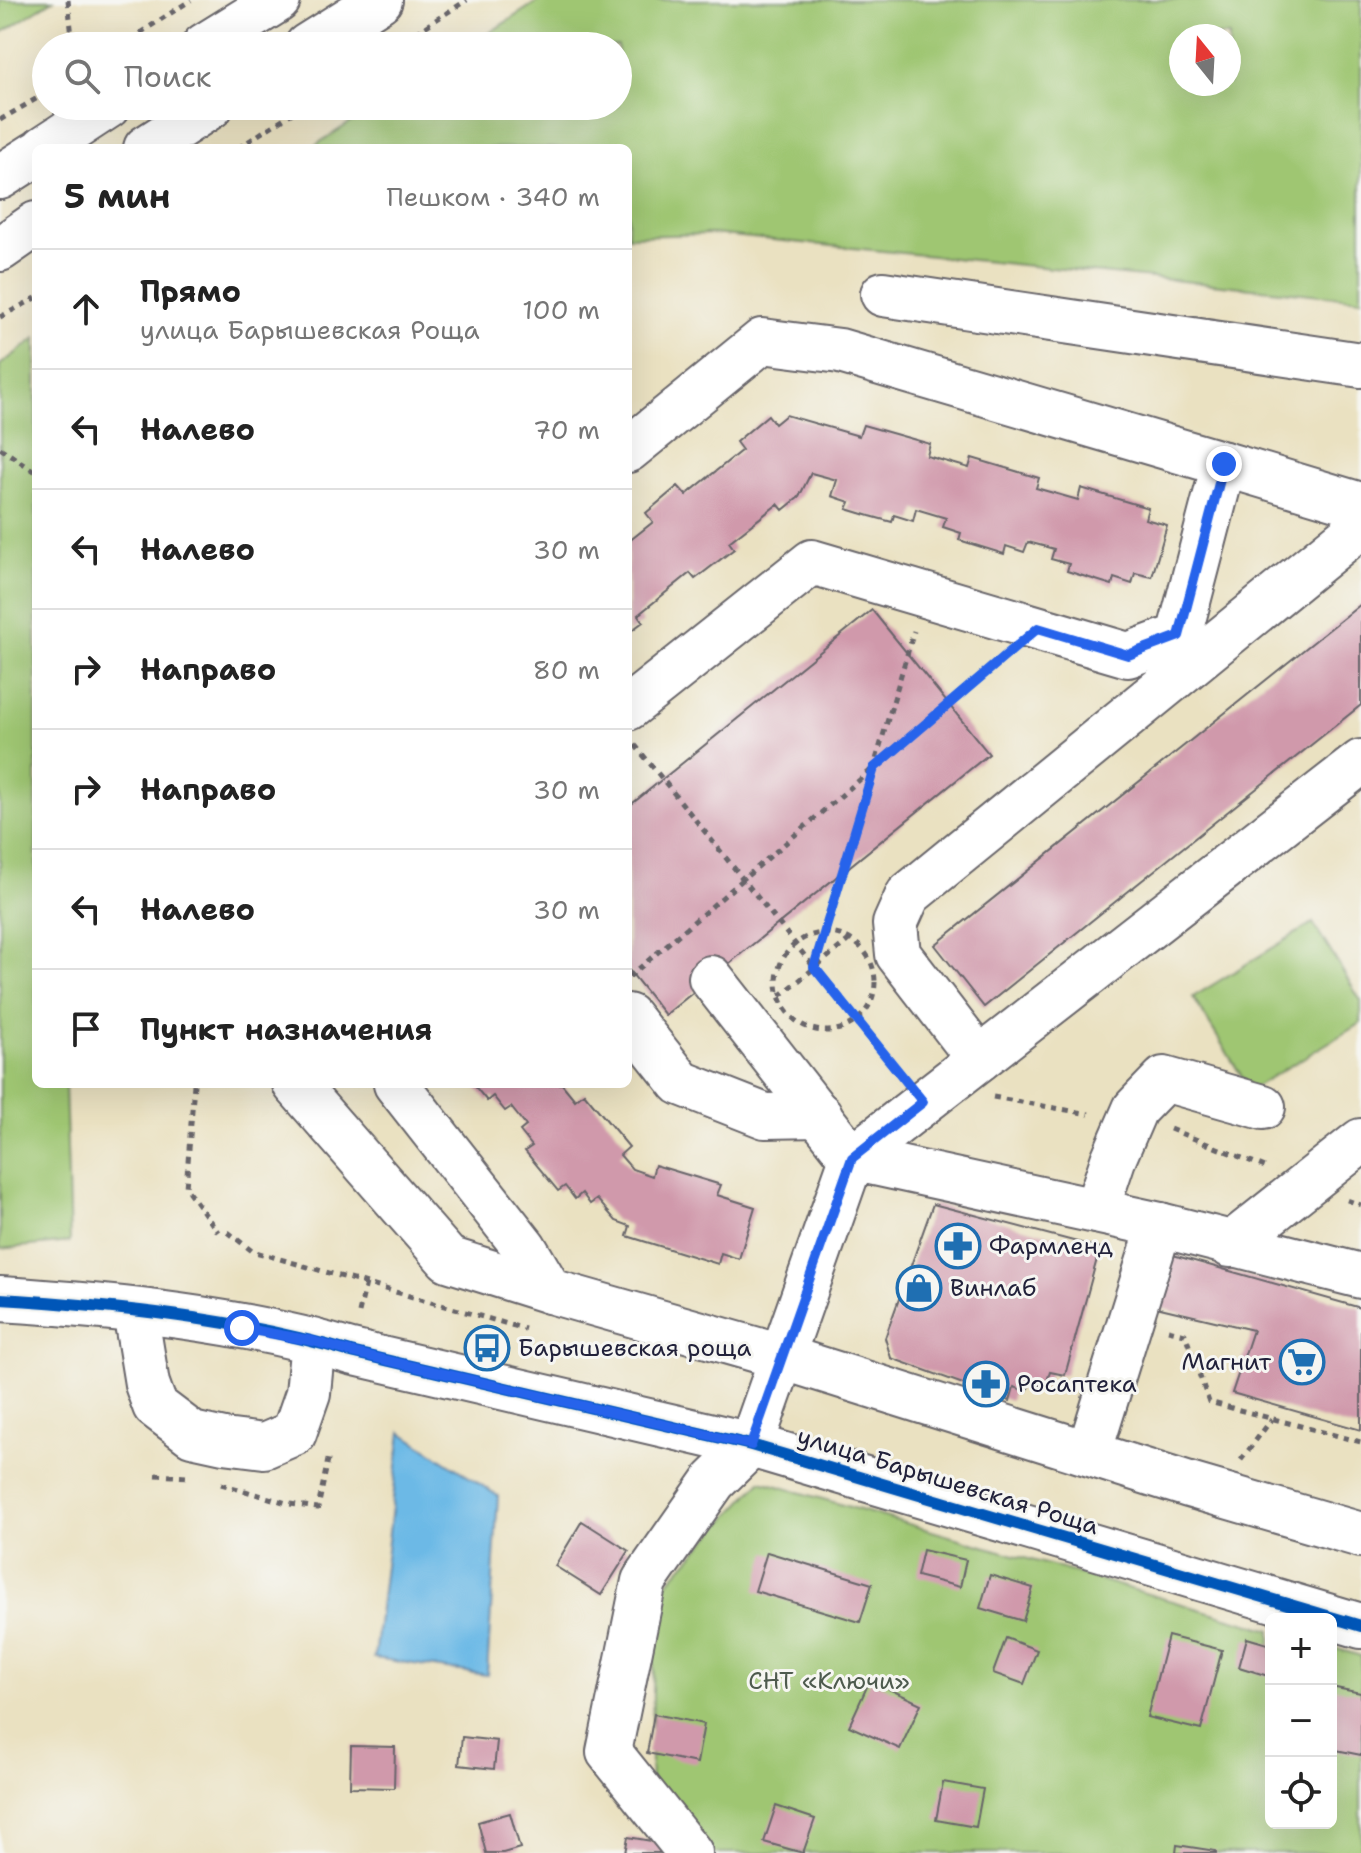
<!DOCTYPE html>
<html lang="ru">
<head>
<meta charset="utf-8">
<style>
  body { margin:0; font-family:"Shantell Sans",sans-serif; background:#f2f2f2; color:#222 }
  .controls { position:absolute; right:24px; bottom:24px; display:grid; overflow:hidden; border-radius:12px; box-shadow:0 8px 32px #0002 }
  .controls button { width:72px; height:72px; display:grid; place-items:center; padding:0; border:0; border-bottom:2px solid #e0e0e0; background:#fff; color:#222; font:40px sans-serif }
  .compass { position:absolute; left:1169px; top:24px; width:72px; height:72px; border-radius:50%; background:#fff; box-shadow:0 8px 32px #0002; rotate:342deg }
  .stop { position:absolute; width:24px; height:24px; margin:-18px; border:6px solid #2563eb; border-radius:50%; background:#fff }
  .stop.end { background:#2563eb; border-color:#fff; box-shadow:0 2px 8px #0008 }
  .list { margin:0; padding:0; list-style:none }
  h2 { display:flex; justify-content:space-between; align-items:center; height:104px; margin:0; padding:0 32px; font-size:34px }
  h2 small { font-size:26px; font-weight:400; color:#767676 }
  .list li { display:grid; grid-template-columns:52px 1fr auto; gap:24px; align-items:center; box-sizing:border-box; height:120px; padding:0 32px; border-top:2px solid #e0e0e0 }
  .list b { display:block; font-size:30px; white-space:nowrap }
  .list p { margin:0; font-size:26px; white-space:nowrap; color:#767676 }
  .list em { font-size:26px; font-style:normal; color:#767676 }
  .icon { flex:none; width:44px; height:44px; fill:none; stroke:currentColor; stroke-width:2; stroke-linecap:round; stroke-linejoin:round }
  .map { position:relative; flex:none; width:1361px; height:1853px; overflow:hidden }
  .search { position:absolute; background:#fff; box-shadow:0 8px 32px #0002; left:32px; top:32px; width:600px; height:88px; display:flex; align-items:center; gap:20px; box-sizing:border-box; padding:0 28px; border-radius:44px; color:#767676; font-size:30px }
  .panel { position:absolute; background:#fff; box-shadow:0 8px 32px #0002; left:32px; top:144px; width:600px; height:944px; border-radius:12px }
  .map>svg:first-child { display:block }
  .green { fill:#9fc672; stroke:#607456; stroke-width:2; fill-rule:evenodd }
  .water { fill:#6cb9e6; stroke:#476e90; stroke-width:2 }
  .building { fill:#d099ab }
  .lines { fill:none; stroke-linecap:round; stroke-linejoin:round }
  .minor-casing { stroke:#68656a; stroke-width:48 }
  .major-casing { stroke:#68656a; stroke-width:48 }
  .path { stroke:#68656a; stroke-width:5; stroke-dasharray:6 6; stroke-linecap:butt }
  .minor { stroke:#fff; stroke-width:44 }
  .major { stroke:#fff; stroke-width:44 }
  .cycleway-casing { stroke:#f6f6f2; stroke-width:17 }
  .cycleway { stroke:#0057b8; stroke-width:12 }
  .route { stroke:#2563eb; stroke-width:10 }
  .labels { text-anchor:middle; dominant-baseline:central; stroke-width:6; stroke-linejoin:round; paint-order:stroke }
  .poi-label { font-size:24px; fill:#22223b; stroke:#f6f6f2; text-anchor:start }
  .street-label { font-size:24px; fill:#22223b; stroke:#f6f6f2 }
  .park-label { font-size:24px; fill:#4e5b4e; stroke:#f6f6f2 }
</style>
</head>
<body>
<div class="map">
<svg width="1361" height="1853" viewBox="0 0 1361 1853">
  <rect width="100%" height="100%" fill="#f6f6f2"/>
  <filter id="ink" filterUnits="userSpaceOnUse"><feTurbulence type="fractalNoise" baseFrequency=".0125" numOctaves="2"/><feDisplacementMap in="SourceGraphic" scale="16" xChannelSelector="R" yChannelSelector="G"/><feConvolveMatrix kernelMatrix="1 2 1 2 8 2 1 2 1" color-interpolation-filters="sRGB"/></filter>
  <filter id="wash" filterUnits="userSpaceOnUse"><feTurbulence type="fractalNoise" baseFrequency=".006" numOctaves="4" result="noise"/><feDisplacementMap in="SourceGraphic" scale="32" xChannelSelector="R" yChannelSelector="G"/><feGaussianBlur stdDeviation="1.8" result="paint"/><feColorMatrix in="noise" values="0 0 0 0 0 0 0 0 0 0 0 0 0 0 0 0 0 1.4 0 .05"/><feComposite in="paint" operator="in"/></filter>
  <g filter="url(#wash)">
    <rect width="100%" height="100%" fill="#eae1c1"/>
    <g class="green">
      <path d="M0 0H53L0 34Z"/>
      <path d="M540 0H1361V299L712 234 628 236V148H311L376 106H618V46H469ZM1181 36H1229V84H1181Z"/>
      <path d="M36 338V1084H65L70 1242 0 1249V365Z"/>
      <path d="M1313 923 1361 1001V1023L1250 1090 1193 997Z"/>
      <path d="M761 1481 1271 1630V1823H1331V1647L1361 1656V1853H648L656 1595Z"/>
    </g>
    <path class="water" d="M401 1432 498 1496 487 1675 374 1658Z"/>
    <g id="blocks">
      <g class="building">
        <path d="M768 415 775 424 786 415 859 436 863 425 930 444 927 456 969 468 972 458 1039 478 1036 488 1078 500 1081 488 1148 508 1145 519 1167 525 1152 577 1135 573 1132 584 1114 578 1112 585 1067 571 1069 564 1051 559 1054 549 1028 542 1024 552 1006 546 1004 554 959 540 961 533 943 527 946 518 916 509 913 521 894 515 892 522 870 516 847 509 850 502 832 496 837 480 811 473 799 497 783 510 778 504 729 542 734 549 695 579 690 573 638 615 643 622 628 633V542L653 522 646 513 678 486 686 495 742 450 736 442Z"/>
        <path d="M1361 604V705L984 1007 935 945Z"/>
        <path d="M872 610 989 754 665 1015 628 969V807Z"/>
        <path d="M473 1084H562L575 1100 584 1093 629 1147 620 1155 632 1169 652 1176 655 1165 721 1185 717 1195 755 1207 739 1259 721 1253 718 1264 627 1236 630 1226 616 1221 597 1199 590 1204 582 1193 575 1199 565 1186 558 1191 525 1151 532 1146 520 1131 526 1126 511 1107 505 1111 493 1096 487 1101Z"/>
        <path d="M933 1204 1100 1248 1065 1375 1050 1372 1045 1387 1031 1382 1027 1391 1014 1387 1010 1401 891 1358 885 1338Z"/>
        <path d="M1173 1255 1361 1308V1430L1232 1393 1253 1330 1156 1307Z"/>
        <path d="M582 1521 629 1551 601 1595 555 1566Z"/>
        <path d="M923 1550 966 1560 960 1587 917 1576Z"/>
        <path d="M767 1552 872 1584 860 1622 755 1591Z"/>
        <path d="M990 1575 1033 1588 1023 1621 980 1608Z"/>
        <path d="M1168 1636 1222 1650 1201 1730 1147 1717Z"/>
        <path d="M1006 1638 1037 1650 1024 1684 993 1673Z"/>
        <path d="M1247 1638 1271 1645V1677L1239 1667Z"/>
        <path d="M870 1680 921 1704 900 1749 849 1726Z"/>
        <path d="M1331 1687 1361 1693V1755L1331 1749Z"/>
        <path d="M654 1714 704 1724 697 1763 647 1753Z"/>
        <path d="M462 1737 497 1741 494 1769 459 1765Z"/>
        <path d="M351 1746 395 1747 394 1788 350 1787Z"/>
        <path d="M943 1782 983 1789 976 1827 936 1820Z"/>
        <path d="M776 1806 815 1819 803 1853 764 1842Z"/>
        <path d="M510 1813 520 1848 503 1853H486L478 1822Z"/>
        <path d="M628 1837 681 1846 679 1853H625Z"/>
        <path d="M1177 1845 1216 1851V1853H1176Z"/>
      </g>
    </g>
  </g>
  <g filter="url(#ink)">
    <use href="#blocks" fill-opacity="0" stroke="#68656a" stroke-width="2"/>
    <g class="lines">
      <g class="minor-casing">
        <g id="minor">
          <path d="M883 294 1361 365"/>
          <path d="M628 450 762 341 840 351 1224 464 1179 636 1128 655 812 562 628 708"/>
          <path d="M1224 464 1361 505"/>
          <path d="M628 1016 681 1083 765 1116 820 1115"/>
          <path d="M979 1059 898 954 895 924 908 895 1361 526"/>
          <path d="M295 1084 448 1259 550 1291"/>
          <path d="M396 1084 524 1247 550 1291 782 1357 1189 1485 1361 1535"/>
          <path d="M852 1158 1361 762"/>
          <path d="M852 1158 1160 1225 1361 1276"/>
          <path d="M1096 1211 1113 1160 1135 1109 1164 1079 1263 1107"/>
          <path d="M1230 1245 1361 1141"/>
          <path d="M0 1299C115 1306 242 1319 351 1352L751 1445 1361 1626"/>
          <path d="M135 1311 147 1384 155 1406 192 1434 224 1441 264 1446 294 1433 308 1393 313 1341"/>
          <path d="M1089 1453 1160 1225"/>
          <path d="M690 1853 609 1752 644 1581 714 1481 751 1445 852 1158 711 978"/>
        </g>
      </g>
      <g class="major-casing">
        <g id="major">
          <path d="M204 46 278 0"/>
          <path d="M307 46 380 0"/>
          <path d="M44 148 108 106"/>
          <path d="M146 148 211 106"/>
          <path d="M0 177 36 154"/>
          <path d="M0 249 36 224"/>
        </g>
      </g>
      <g class="path">
        <path d="M68 0 73 46"/>
        <path d="M120 46 191 0"/>
        <path d="M395 46 467 0"/>
        <path d="M0 120 46 93"/>
        <path d="M238 148 303 106"/>
        <path d="M0 317 36 298"/>
        <path d="M0 448 36 472"/>
        <path d="M635 745 900 1074"/>
        <circle cx="826" cy="982" r="49"/>
        <path d="M815 966 914 631"/>
        <path d="M629 977 1001 659"/>
        <path d="M780 996 850 939"/>
        <path d="M194 1084 186 1188 218 1232"/>
        <path d="M993 1097 1089 1114"/>
        <path d="M1170 1129 1265 1167"/>
        <path d="M1347 1200 1361 1205"/>
        <path d="M228 1232 252 1251 525 1329"/>
        <path d="M359 1313 366 1283"/>
        <path d="M1168 1330 1185 1334 1209 1402 1361 1442"/>
        <path d="M1241 1460 1272 1419"/>
        <path d="M156 1475 188 1477"/>
        <path d="M221 1484 290 1504 318 1508 329 1455"/>
      </g>
      <use href="#minor" class="minor"/>
      <use href="#major" class="major"/>
      <g class="cycleway-casing">
        <path id="cycleway" d="M0 1299C115 1306 242 1319 351 1352L751 1445 1361 1626"/>
      </g>
      <use href="#cycleway" class="cycleway"/>
    </g>
  </g>
  <g class="lines" filter="url(#ink)">
    <path class="route" d="M242 1328 313 1341 351 1352 751 1445 852 1158 923 1102 814 967 874 768 1038 628 1128 655 1179 636 1224 464"/>
  </g>
  <defs>
    <g id="pharmacy-ring" transform="scale(2.3)"><circle r="9.5" fill="#f6f6f2" stroke="#1f6fb2" stroke-width="1.5"/><path d="M-2-6h4v4h4v4h-4v4h-4v-4h-4v-4h4Z" fill="#1f6fb2"/></g>
    <g id="shop-ring" transform="scale(2.3)"><circle r="9.5" fill="#f6f6f2" stroke="#1f6fb2" stroke-width="1.5"/><path d="M-5-2.5h2.3a2.7 3.5 0 0 1 5.4 0H5L5.5 6h-11ZM-1.5-2.5h3a1.5 2.3 0 0 0-3 0Z" fill="#1f6fb2"/></g>
    <g id="bus-ring" transform="scale(2.3)"><circle r="9.5" fill="#f6f6f2" stroke="#1f6fb2" stroke-width="1.5"/><path d="M-5-6H5V4H4V6H2V4H-2V6H-4V4H-5ZM-3.5-4V0h7V-4ZM-3.5 1.2v1.5H-2V1.2ZM2 1.2v1.5H3.5V1.2Z" fill="#1f6fb2"/></g>
    <g id="supermarket-ring" transform="scale(2.3)"><circle r="9.5" fill="#f6f6f2" stroke="#1f6fb2" stroke-width="1.5"/><path d="M-6-5.5h2.5l.6 2H6L4.5 2H-2.5L-4.4-4H-6ZM-1.5 3.2a1.3 1.3 0 1 0 .1 0ZM3 3.2a1.3 1.3 0 1 0 .1 0Z" fill="#1f6fb2"/></g>
  </defs>
  <g fill-rule="evenodd">
    <use href="#pharmacy-ring" x="958" y="1246"/>
    <use href="#shop-ring" x="919" y="1288"/>
    <use href="#bus-ring" x="487" y="1348"/>
    <use href="#supermarket-ring" x="1302" y="1362"/>
    <use href="#pharmacy-ring" x="986" y="1384"/>
  </g>
  <g class="labels">
    <g class="poi-label">
      <text x="989" y="1246">Фармленд</text>
      <text x="950" y="1288">Винлаб</text>
      <text x="518" y="1348">Барышевская роща</text>
      <text x="1271" y="1362" text-anchor="end">Магнит</text>
      <text x="1017" y="1384">Росаптека</text>
    </g>
    <g class="street-label">
      <text transform="translate(948 1481) rotate(17)">улица Барышевская Роща</text>
    </g>
    <g class="park-label">
      <text x="829" y="1681">СНТ «Ключи»</text>
    </g>
  </g>
</svg>
<div class="controls">
<button>+</button>
<button>−</button>
<button><svg class="icon" aria-label="locate" viewBox="0 0 24 24"><circle cx="12" cy="12" r="6"/><path d="M12 2v4M12 18v4M2 12h4M18 12h4"/></svg></button>
</div>
<svg class="compass" viewBox="-18 -18 36 36"><path d="M0-13l5 13h-10z" fill="#e53935"/><path d="M0 13l5-13h-10z" fill="#767676"/></svg>
<div class="stop" style="left:242px;top:1328px"></div>
<div class="stop end" style="left:1224px;top:464px"></div>
<div class="search"><svg class="icon" aria-label="search" viewBox="0 0 24 24"><circle cx="10" cy="10" r="6"/><path d="M15 15l6 6"/></svg>Поиск</div>
<section class="panel">
<h2>5 мин<small>Пешком · 340 m</small></h2>
<ul class="list">
<li><svg class="icon" aria-label="ahead" viewBox="0 0 24 24"><path d="M12 20V5M6 11l6-6 6 6"/></svg><div><b>Прямо</b><p>улица Барышевская Роща</p></div><em>100 m</em></li>
<li><svg class="icon" aria-label="left" viewBox="0 0 24 24"><path d="M17 20v-9H6M10 6l-5 5 5 5"/></svg><div><b>Налево</b></div><em>70 m</em></li>
<li><svg class="icon" aria-label="left" viewBox="0 0 24 24"><path d="M17 20v-9H6M10 6l-5 5 5 5"/></svg><div><b>Налево</b></div><em>30 m</em></li>
<li><svg class="icon" aria-label="right" viewBox="0 0 24 24"><path d="M7 20v-9h11M14 6l5 5-5 5"/></svg><div><b>Направо</b></div><em>80 m</em></li>
<li><svg class="icon" aria-label="right" viewBox="0 0 24 24"><path d="M7 20v-9h11M14 6l5 5-5 5"/></svg><div><b>Направо</b></div><em>30 m</em></li>
<li><svg class="icon" aria-label="left" viewBox="0 0 24 24"><path d="M17 20v-9H6M10 6l-5 5 5 5"/></svg><div><b>Налево</b></div><em>30 m</em></li>
<li><svg class="icon" aria-label="arrive" viewBox="0 0 24 24"><path d="M6 21V4h12l-3 4 3 4H6"/></svg><div><b>Пункт назначения</b></div></li>
</ul>
</section>
</div>
</body>
</html>
